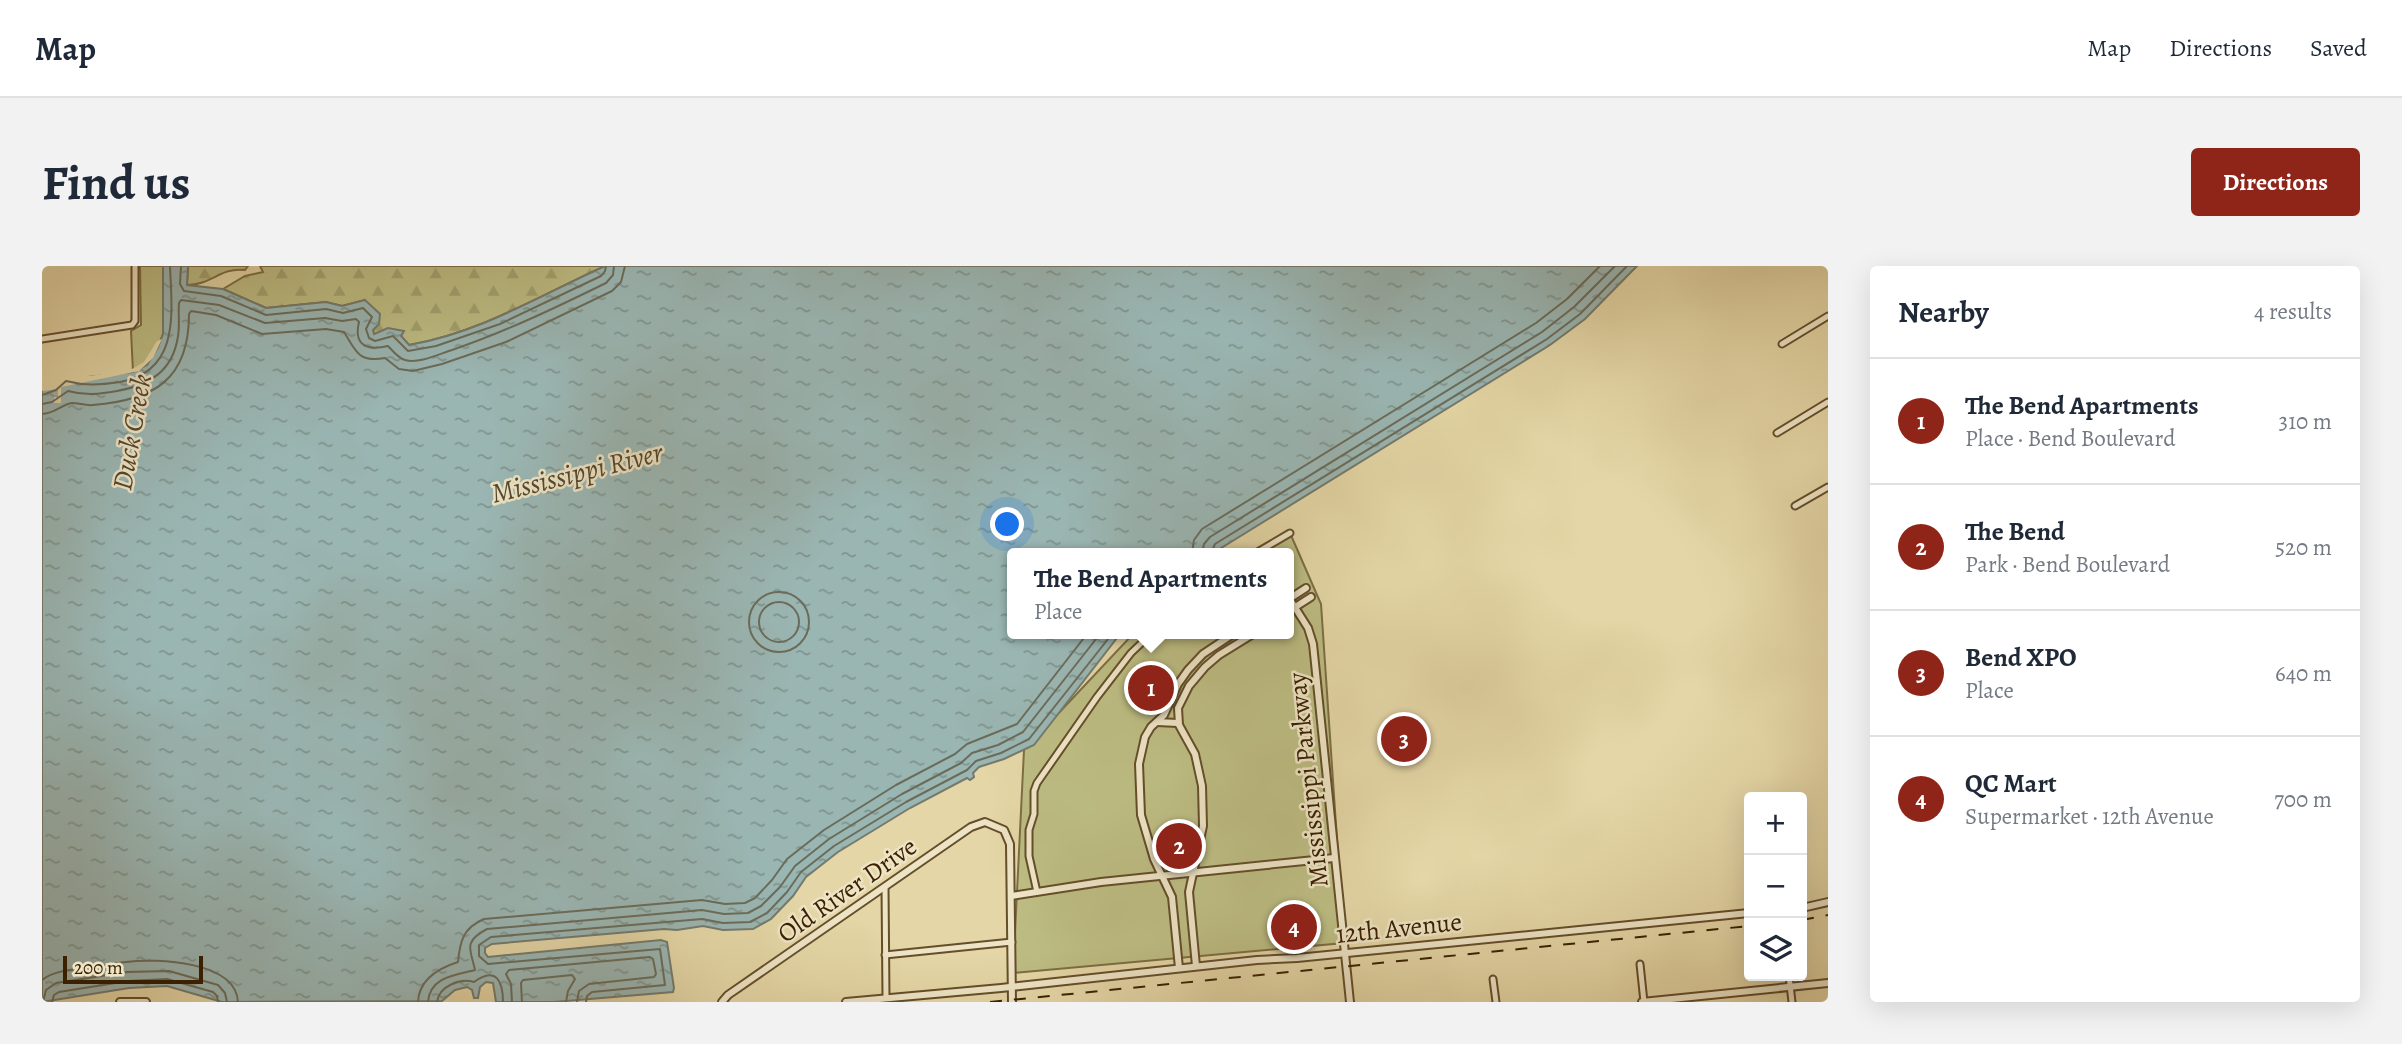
<!DOCTYPE html>
<html lang="en">
<head>
<meta charset="utf-8">
<style>
  body { margin:0; font-family:Alegreya,serif; background:#f2f2f3; color:#1f2937 }
  .controls { position:absolute; right:21px; bottom:21px; display:grid; overflow:hidden; border-radius:7px; box-shadow:0 7px 28px #0002 }
  .controls button { width:63px; height:63px; display:grid; place-items:center; padding:0; border:0; border-bottom:2px solid #e0e1e3; background:#fff; color:#1f2937; font:35px sans-serif }
  .scale { position:absolute; left:21px; bottom:18px; width:140px; box-sizing:border-box; padding-left:7px; border:4px solid #3b2102; border-top:0; font-size:19px; line-height:24px; white-space:nowrap; color:#3b2102; -webkit-text-stroke:5px #ede4c5; paint-order:stroke }
  .you { position:absolute; left:966px; top:259px; width:24px; height:24px; margin:-18px; border:5px solid #fff; border-radius:50%; background:#1a73e8; box-shadow:0 0 0 10px #1a73e833 }
  .badge { display:grid; place-items:center; width:46px; height:46px; border-radius:50%; background:#8f2418; color:#fff; font-size:23px; font-weight:700 }
  .pin { position:absolute; translate:-50% -50%; border:4px solid #fff; box-shadow:0 2px 7px #0006 }
  .popup { position:absolute; left:965px; top:282px; width:287px; height:91px; box-sizing:border-box; display:grid; place-content:center; border-radius:7px; background:#fff; filter:drop-shadow(0 2px 5px #0005); font-size:23px; white-space:nowrap; color:#747a83 }
  .popup b { font-size:26px; color:#1f2937 }
  .popup::after { content:''; position:absolute; left:50%; top:100%; margin-left:-14px; border:14px solid transparent; border-top-color:#fff }
  .list { margin:0; padding:0; list-style:none }
  h2 { display:flex; justify-content:space-between; align-items:center; height:91px; margin:0; padding:0 28px; font-size:30px }
  h2 small { font-size:23px; font-weight:400; color:#747a83 }
  .list li { display:grid; grid-template-columns:46px 1fr auto; gap:21px; align-items:center; box-sizing:border-box; height:126px; padding:0 28px; border-top:2px solid #e0e1e3 }
  .list b { display:block; font-size:26px; white-space:nowrap }
  .list p { margin:0; font-size:23px; white-space:nowrap; color:#747a83 }
  .list em { font-size:23px; font-style:normal; color:#747a83 }
  .icon { flex:none; width:38px; height:38px; fill:none; stroke:currentColor; stroke-width:2; stroke-linecap:round; stroke-linejoin:round }
  .map { position:relative; flex:none; width:1786px; height:736px; overflow:hidden; border-radius:7px }
  header { display:flex; align-items:center; gap:42px; box-sizing:border-box; height:98px; padding:0 35px; background:#fff; border-bottom:2px solid #e0e1e3 }
  header strong { font-size:33px }
  nav { display:flex; gap:38px; margin-inline-start:auto; font-size:24px }
  .intro { display:flex; align-items:center; justify-content:space-between; box-sizing:border-box; height:168px; padding:0 42px }
  h1 { margin:0; font-size:49px }
  .button { padding:18px 32px; border-radius:7px; background:#8f2418; color:#fff; font-size:24px; font-weight:700 }
  main { display:flex; gap:42px; padding:0 42px }
  aside { flex:1; background:#fff; border-radius:7px; box-shadow:0 7px 28px #0002 }
  .map>svg:first-child { display:block }
  .forest { fill:url(#forest-firs); stroke:#7c6e42; stroke-width:2 }
  .green { fill:#bcbc82; stroke:#7c6e42; stroke-width:2 }
  .water { fill:url(#water-ripples); stroke:#747a6c; stroke-width:2 }
  .pier { fill:#e4d6a6 }
  .lines { fill:none; stroke-linecap:round; stroke-linejoin:round }
  .shore { stroke:#6a6c5a; stroke-width:2 }
  .minor-casing { stroke:#654e2b; stroke-width:9 }
  .tertiary-casing { stroke:#654e2b; stroke-width:10 }
  .minor { stroke:#ede4c5; stroke-width:5 }
  .tertiary { stroke:#ede4c5; stroke-width:6 }
  .rail { stroke:#3b2102; stroke-width:2; stroke-dasharray:12 12; stroke-linecap:butt }
  .labels { text-anchor:middle; dominant-baseline:central; stroke-width:5; stroke-linejoin:round; paint-order:stroke }
  .street-label { font-size:26px; fill:#3b2102; stroke:#ede4c5 }
  .water-label { font-size:28px; font-style:italic; fill:#53462e; stroke:#ede4c5 }
</style>
</head>
<body>
<header>
<strong>Map</strong>
<nav><a>Map</a><a>Directions</a><a>Saved</a></nav>
</header>
<div class="intro"><h1>Find us</h1><a class="button">Directions</a></div>
<main>
<div class="map">
<svg width="1786" height="736" viewBox="0 0 1786 736">
  <defs>
    <pattern id="forest-firs" width="22" height="20" patternUnits="userSpaceOnUse" patternTransform="scale(1.75)"><rect width="22" height="20" fill="#bcbc82"/><path d="M5 1l3.5 6h-7zM16 11l3.5 6h-7z" fill="#a2a16f"/></pattern>
    <pattern id="water-ripples" width="26" height="14" patternUnits="userSpaceOnUse" patternTransform="scale(1.75)"><rect width="26" height="14" fill="#9ab6b3"/><path d="M2 4q2-2 4 0t4 0M15 11q2-2 4 0t4 0" fill="none" stroke="#7f948f"/></pattern>
  </defs>
  <rect width="100%" height="100%" fill="#e4d6a6"/>
  <filter id="stains"><feTurbulence type="fractalNoise" baseFrequency=".00286" numOctaves="4"/><feColorMatrix values="0 0 0 0 .2 0 0 0 0 .09 0 0 0 0 .02 0 0 0 .5 -.17"/></filter>
  <radialGradient id="worn" r=".72"><stop offset=".6" stop-color="#630" stop-opacity="0"/><stop offset="1" stop-color="#630" stop-opacity=".3"/></radialGradient>
  <g class="forest">
    <path d="M146 0H206L203 4C178 1 170 19 145 19Z"/>
    <path d="M218 0H563C499 29 437 67 367 79L359 70 361 66 332 68 323 34 300 40 284 36 224 42 181 23 203 10 221 6Z"/>
  </g>
  <g class="green">
    <path d="M98 0H146L121 46V68L116 81 104 99 91 106 89 65 99 59Z"/>
    <path d="M1248 267 1279 338 1302 677 971 707 982 484 1091 368H1247V287H1211Z"/>
  </g>
  <path class="water" d="M121 0H146L145 19 181 23 224 42 284 36 300 40 323 34 338 48 337 58 331 64 332 68 346 62 362 65 359 70 367 79C438 67 499 29 563 0H1595L1543 53 1508 79 1171 287H971V368H1078L992 479 962 493 937 501 931 507 932 511 928 514 925 512 868 542 796 586 764 611 751 630 729 653 711 663 681 664 661 660 635 664 622 663 450 678 443 682V687L446 691 619 674 625 676 632 722 631 726 512 736H454L451 717 444 716 438 721 436 732H432L430 724 425 721 413 724 400 735 180 736 125 720 87 722 0 736V122L37 112 91 106 105 99 116 81 121 68Z"/>
  <path class="pier" d="M120 73 111 92 97 105 19 121V137H12V131H16V123L0 125V119L8 115 19 105 48 110 90 103 102 96 115 75Z"/>
  <g class="lines">
    <g class="shore">
      <path d="M139 0 138 18 142 25 179 30 224 49 284 43 301 47 321 42 330 51 324 63 327 72 333 75 351 70 366 85 394 80 458 58 559 10 563 5 564 0"/>
      <path d="M0 129 14 124 24 115C43 120 58 119 78 116 138 105 130 48 128 0"/>
      <path d="M0 138 10 136 26 125C44 130 58 128 75 125 108 119 131 105 136 70 138 59 136 47 137 37L139 34 177 39 223 57 283 52 300 55 314 53 317 56C311 80 326 85 346 80 351 85 356 92 363 94 377 98 397 88 410 84 465 65 513 42 564 17L571 9 572 0"/>
      <path d="M0 148C13 148 20 138 30 137 37 137 44 140 51 139 112 134 147 114 147 48L149 45 174 49 220 68 284 63 302 66C314 85 316 97 343 92L357 103 371 105 400 98 464 76 570 25 579 16 583 0"/>
      <path d="M1150 287 1152 274 1160 263 1494 57 1525 33 1558 0"/>
      <path d="M1160 287 1162 278 1168 271 1500 66 1532 41 1573 0"/>
      <path d="M1169 287 1173 278 1505 73 1538 48 1585 0"/>
      <circle cx="737" cy="356" r="30"/>
      <circle cx="737" cy="356" r="20"/>
      <path d="M0 714C14 703 35 704 52 701 63 700 74 697 84 696 115 692 194 695 196 736"/>
      <path d="M1 736 4 724 14 717 85 706 127 705 176 719 183 727 185 736"/>
      <path d="M10 736 12 729 17 726 86 715 125 713 171 726 175 730 176 736"/>
      <path d="M376 736C377 713 397 702 416 696 418 675 421 662 442 653L660 634 683 638 703 637 713 632 730 614 745 593 782 564 854 519 913 488 925 478 975 458 1045 368"/>
      <path d="M386 736C388 710 415 709 433 704 429 684 420 676 445 663L660 644 682 648 706 647 719 640 738 621 753 600 787 573 860 528 919 497 930 487 956 479 981 466 1058 368"/>
      <path d="M395 736C397 720 418 712 432 716 454 700 461 715 461 736"/>
      <path d="M470 736 469 718 464 708 467 704 608 691 611 693 614 708 612 711 547 718 537 725 535 736"/>
      <path d="M480 736 479 717 481 714 530 709 533 713 526 725 524 736"/>
      <path d="M544 736 545 730 550 726 623 719 618 683 446 698 437 690V679L449 671 660 653 681 657 708 656 725 647 745 626 759 606 792 580 864 536 925 504 934 495 959 487 987 473 1070 368"/>
    </g>
    <g class="minor-casing">
      <g id="minor">
        <path d="M0 73 90 59 93 55V0"/>
        <path d="M1740 78 1786 50"/>
        <path d="M1735 167 1786 136"/>
        <path d="M1753 240 1786 221"/>
        <path d="M1214 287 1248 267"/>
        <path d="M843 621 844 732"/>
        <path d="M995 626 987 590V564L992 548V525L995 517 1055 431 1089 387 1109 368"/>
        <path d="M843 689 970 676"/>
        <path d="M1598 698 1602 736"/>
        <path d="M1747 710 1750 736"/>
        <path d="M1451 713 1454 736"/>
      </g>
    </g>
    <g class="tertiary-casing">
      <g id="tertiary">
        <path d="M1247 332 1266 362 1271 378 1308 736"/>
        <path d="M1247 333 1264 322"/>
        <path d="M1247 345 1269 331"/>
        <path d="M1115 456 1136 457"/>
        <path d="M969 630 1059 616 1292 592"/>
        <path d="M1760 642 1786 636"/>
        <path d="M1154 700 1147 626 1161 560 1160 520 1153 488 1137 459 1136 442 1147 420 1163 401 1177 389 1211 368"/>
        <path d="M1137 702 1130 631 1112 593 1099 549 1097 498 1103 471 1109 461 1122 449 1136 418 1146 404 1161 388 1191 368"/>
        <path d="M78 736H104"/>
        <path d="M680 736 686 729 929 561 943 556 962 564 968 578 970 736"/>
        <path d="M804 736 959 722 1215 694 1255 692 1707 647"/>
        <path d="M1600 736 1786 717"/>
      </g>
    </g>
    <use href="#minor" class="minor"/>
    <use href="#tertiary" class="tertiary"/>
    <g class="rail">
      <path d="M1760 654 1786 649"/>
      <path d="M948 736 1707 660"/>
    </g>
  </g>
  <g class="labels">
    <g class="street-label">
      <text transform="translate(1266 514) rotate(-96)">Mississippi Parkway</text>
      <text transform="translate(805 624) rotate(-35)">Old River Drive</text>
      <text transform="translate(1357 662) rotate(-6)">12th Avenue</text>
    </g>
    <g class="water-label">
      <text transform="translate(90 166) rotate(-80)">Duck Creek</text>
      <text transform="translate(535 207) rotate(-14)">Mississippi River</text>
    </g>
  </g>
  <rect width="100%" height="100%" filter="url(#stains)"/>
  <rect width="100%" height="100%" fill="url(#worn)"/>
</svg>
<div class="controls">
<button>+</button>
<button>−</button>
<button><svg class="icon" aria-label="layers" viewBox="0 0 24 24"><path d="M12 4l9 5-9 5-9-5zM3 14l9 5 9-5"/></svg></button>
</div>
<div class="scale">200 m</div>
<div class="you"></div>
<div class="pin badge" style="left:1109px;top:422px">1</div>
<div class="popup"><b>The Bend Apartments</b>Place</div>
<div class="pin badge" style="left:1137px;top:580px">2</div>
<div class="pin badge" style="left:1362px;top:473px">3</div>
<div class="pin badge" style="left:1252px;top:661px">4</div>
</div>
<aside>
<h2>Nearby<small>4 results</small></h2>
<ul class="list">
<li><span class="badge">1</span><div><b>The Bend Apartments</b><p>Place · Bend Boulevard</p></div><em>310 m</em></li>
<li><span class="badge">2</span><div><b>The Bend</b><p>Park · Bend Boulevard</p></div><em>520 m</em></li>
<li><span class="badge">3</span><div><b>Bend XPO</b><p>Place</p></div><em>640 m</em></li>
<li><span class="badge">4</span><div><b>QC Mart</b><p>Supermarket · 12th Avenue</p></div><em>700 m</em></li>
</ul>
</aside>
</main>
</body>
</html>
